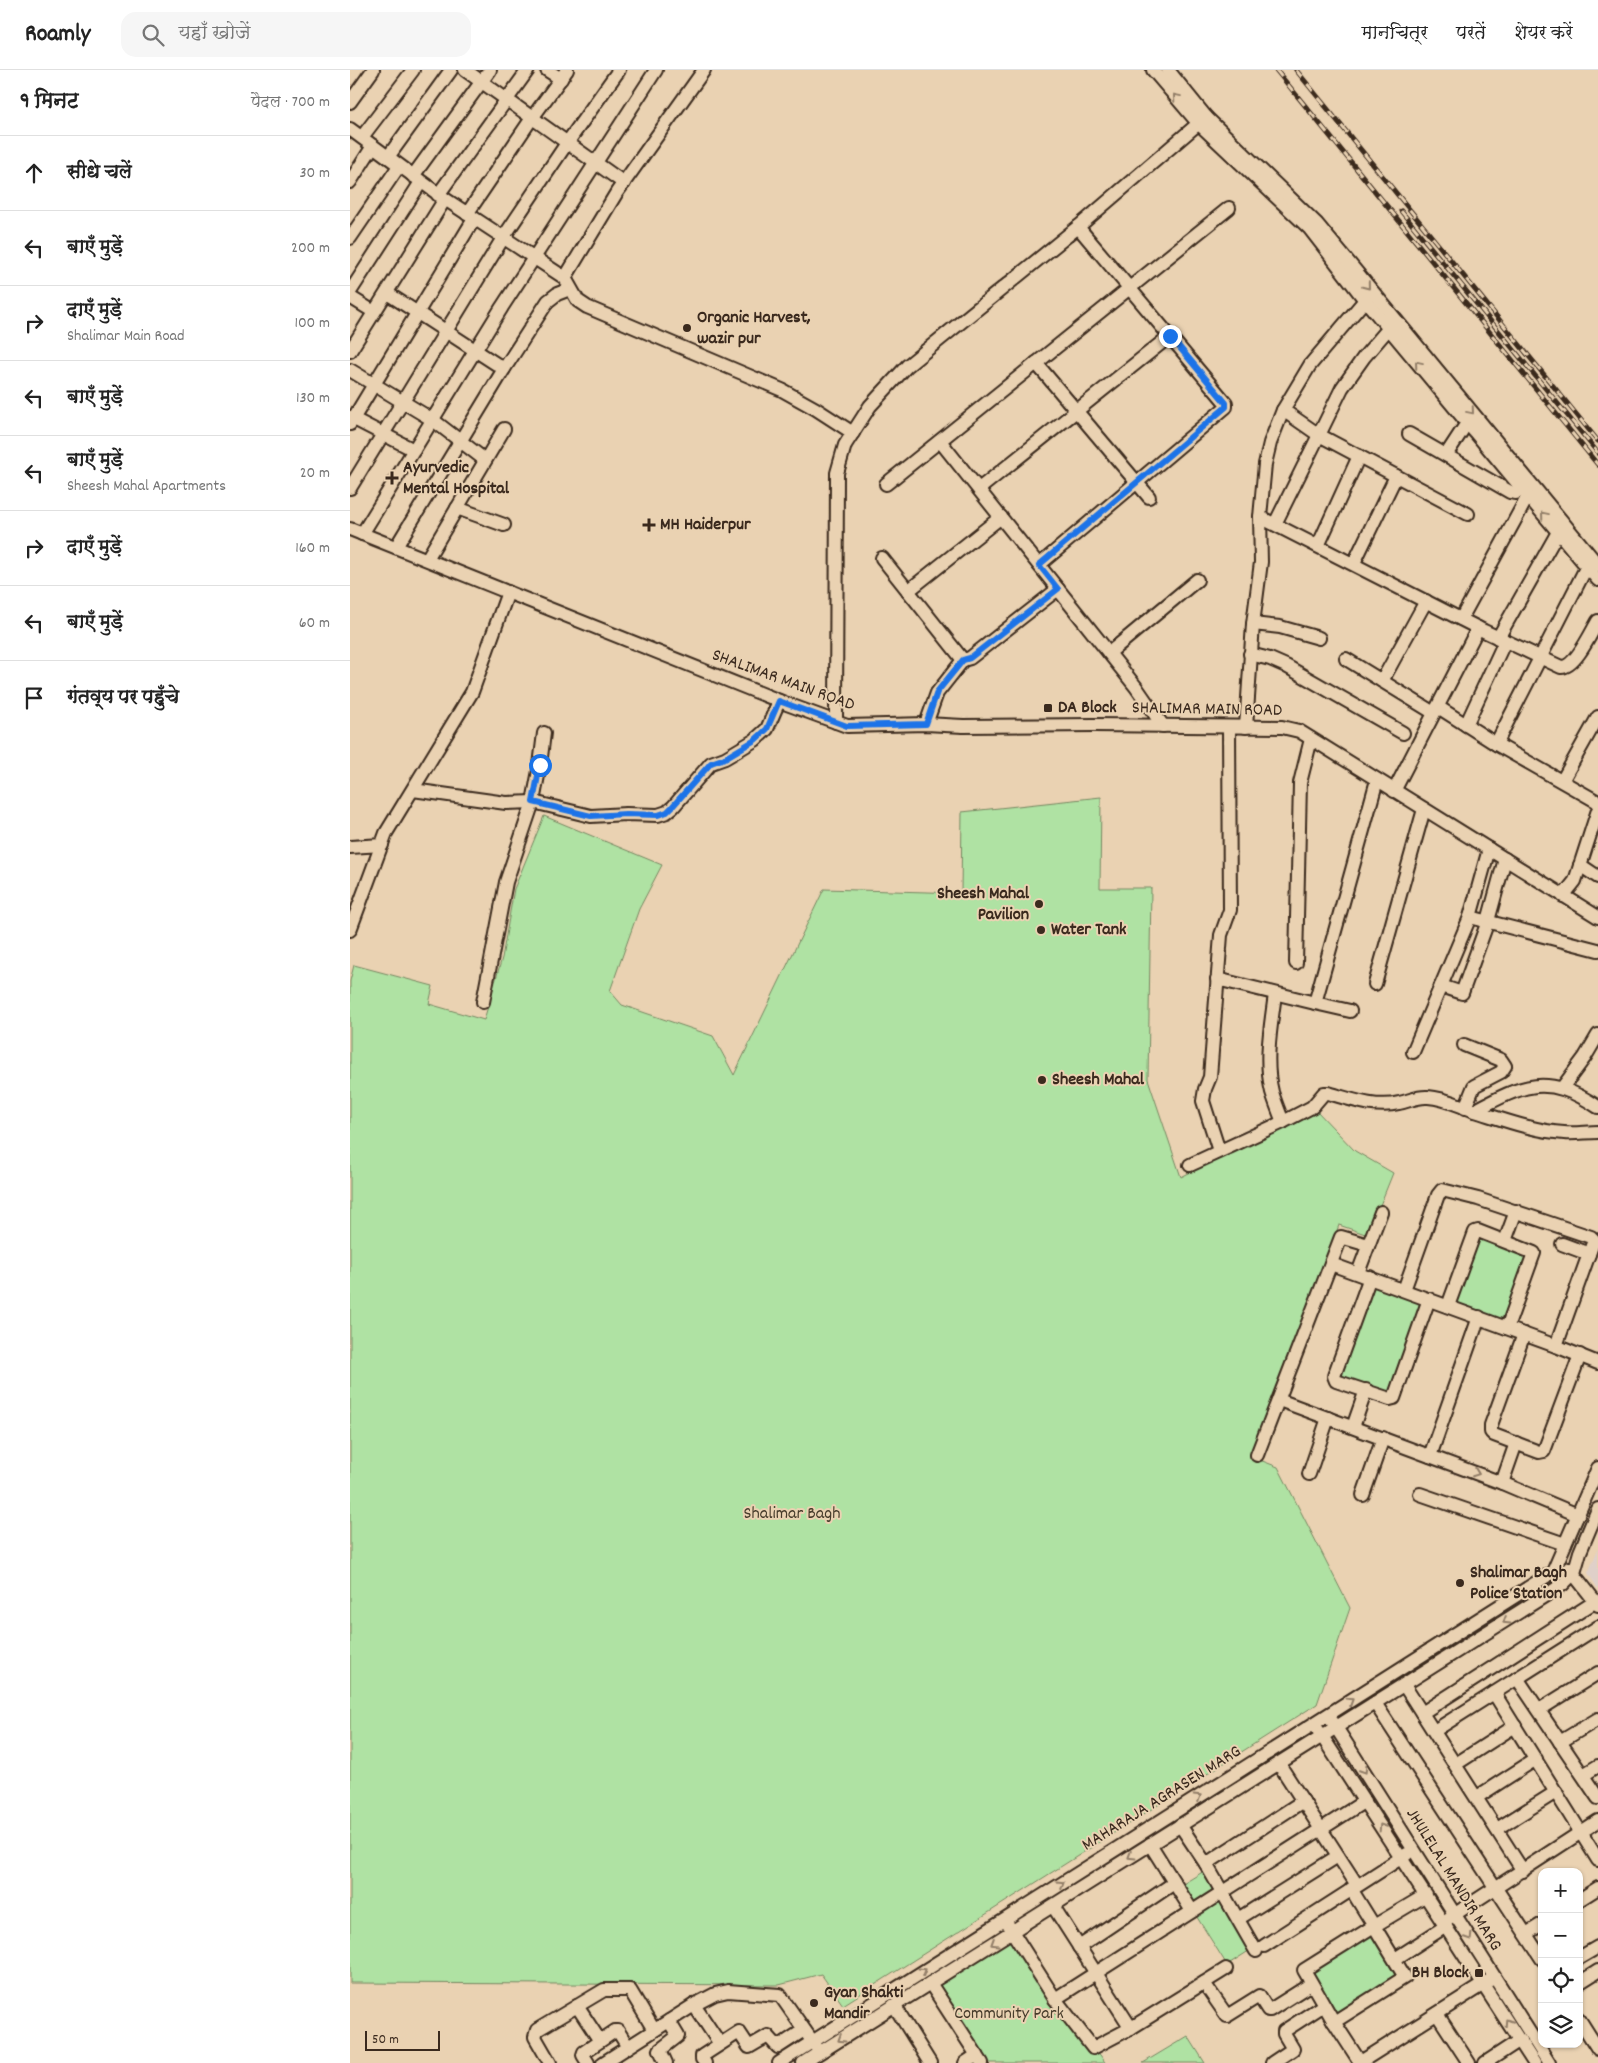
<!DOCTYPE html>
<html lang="hi">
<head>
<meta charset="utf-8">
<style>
  body { margin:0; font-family:Dekko,"Playpen Sans Deva",sans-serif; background:#f6f6f6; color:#222 }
  .controls { position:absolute; right:15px; bottom:15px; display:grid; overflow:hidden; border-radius:10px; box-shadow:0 1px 4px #0004 }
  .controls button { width:45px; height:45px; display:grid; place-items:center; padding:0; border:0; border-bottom:1px solid #e0e0e0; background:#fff; color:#222; font:25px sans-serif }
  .scale { position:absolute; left:15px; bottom:12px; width:75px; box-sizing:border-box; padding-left:5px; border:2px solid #3b2a1e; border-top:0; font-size:14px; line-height:18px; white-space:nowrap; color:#3b2a1e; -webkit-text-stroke:4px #ead2b2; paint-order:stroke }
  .stop { position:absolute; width:15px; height:15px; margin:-11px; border:4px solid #1a73e8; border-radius:50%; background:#fff }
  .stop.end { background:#1a73e8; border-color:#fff; box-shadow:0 1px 5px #0008 }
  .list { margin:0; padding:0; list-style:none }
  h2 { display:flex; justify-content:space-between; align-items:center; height:65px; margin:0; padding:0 20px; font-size:21px }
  h2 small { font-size:16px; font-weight:400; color:#767676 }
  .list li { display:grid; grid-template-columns:32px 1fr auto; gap:15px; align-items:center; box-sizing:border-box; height:75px; padding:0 20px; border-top:1px solid #e0e0e0 }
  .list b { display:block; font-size:19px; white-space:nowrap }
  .list p { margin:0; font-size:16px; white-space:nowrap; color:#767676 }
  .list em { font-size:16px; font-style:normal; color:#767676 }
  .icon { flex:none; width:28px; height:28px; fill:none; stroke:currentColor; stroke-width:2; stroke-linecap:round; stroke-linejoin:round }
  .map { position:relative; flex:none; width:1248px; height:1993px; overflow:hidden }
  header { display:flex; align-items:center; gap:30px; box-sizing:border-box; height:70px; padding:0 25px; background:#fff; border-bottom:1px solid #e0e0e0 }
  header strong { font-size:24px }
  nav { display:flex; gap:28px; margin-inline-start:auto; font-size:18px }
  .search { width:350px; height:45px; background:#f6f6f6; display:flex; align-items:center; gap:12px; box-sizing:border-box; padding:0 18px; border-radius:15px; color:#767676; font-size:19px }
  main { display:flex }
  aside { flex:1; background:#fff }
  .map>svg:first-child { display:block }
  .built { fill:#dfd0c9 }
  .green { fill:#afe2a3; stroke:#758660 }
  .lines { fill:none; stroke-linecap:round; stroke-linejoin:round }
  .minor-casing { stroke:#3b2a1e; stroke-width:16 }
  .minor { stroke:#ead2b2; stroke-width:12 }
  .rail-casing { stroke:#3b2a1e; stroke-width:5 }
  .rail { stroke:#ead2b2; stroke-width:3; stroke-dasharray:9; stroke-linecap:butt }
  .oneway { stroke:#927e68 }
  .route { stroke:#1a73e8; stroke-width:6 }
  .poi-dot { fill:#3b2a1e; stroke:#ead2b2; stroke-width:2 }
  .labels { text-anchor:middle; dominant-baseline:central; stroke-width:4; stroke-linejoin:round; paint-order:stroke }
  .poi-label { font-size:18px; font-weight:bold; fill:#3b2a1e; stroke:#ead2b2; text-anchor:start }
  .street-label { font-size:18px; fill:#3b2a1e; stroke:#ead2b2 }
  .park-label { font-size:18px; fill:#473c2b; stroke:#ead2b2 }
</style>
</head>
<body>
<header>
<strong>Roamly</strong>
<div class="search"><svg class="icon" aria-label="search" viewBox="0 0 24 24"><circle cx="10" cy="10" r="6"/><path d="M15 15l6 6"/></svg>यहाँ खोजें</div>
<nav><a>मानचित्र</a><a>परतें</a><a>शेयर करें</a></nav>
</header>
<main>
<aside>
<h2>9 मिनट<small>पैदल · 700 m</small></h2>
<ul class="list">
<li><svg class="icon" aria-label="ahead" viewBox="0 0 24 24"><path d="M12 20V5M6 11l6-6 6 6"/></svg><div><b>सीधे चलें</b></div><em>30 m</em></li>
<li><svg class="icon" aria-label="left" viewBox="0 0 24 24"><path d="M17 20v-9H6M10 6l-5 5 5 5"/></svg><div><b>बाएँ मुड़ें</b></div><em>200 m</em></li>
<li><svg class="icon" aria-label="right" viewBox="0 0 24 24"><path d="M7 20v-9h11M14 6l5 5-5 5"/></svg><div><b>दाएँ मुड़ें</b><p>Shalimar Main Road</p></div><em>100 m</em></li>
<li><svg class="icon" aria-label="left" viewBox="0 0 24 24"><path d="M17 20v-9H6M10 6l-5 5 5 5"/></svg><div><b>बाएँ मुड़ें</b></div><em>130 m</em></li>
<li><svg class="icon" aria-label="left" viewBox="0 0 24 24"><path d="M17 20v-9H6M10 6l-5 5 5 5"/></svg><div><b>बाएँ मुड़ें</b><p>Sheesh Mahal Apartments</p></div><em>20 m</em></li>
<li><svg class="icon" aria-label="right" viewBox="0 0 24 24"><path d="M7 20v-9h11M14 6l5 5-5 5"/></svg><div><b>दाएँ मुड़ें</b></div><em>160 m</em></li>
<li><svg class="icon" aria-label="left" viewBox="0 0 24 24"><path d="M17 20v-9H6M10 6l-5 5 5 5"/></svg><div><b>बाएँ मुड़ें</b></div><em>60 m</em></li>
<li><svg class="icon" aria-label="arrive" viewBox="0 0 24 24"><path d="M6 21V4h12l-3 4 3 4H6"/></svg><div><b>गंतव्य पर पहुँचे</b></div></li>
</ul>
</aside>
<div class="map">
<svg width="1248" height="1993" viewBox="0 0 1248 1993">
  <rect width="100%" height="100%" fill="#ead2b2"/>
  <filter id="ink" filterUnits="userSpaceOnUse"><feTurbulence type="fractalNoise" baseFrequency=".02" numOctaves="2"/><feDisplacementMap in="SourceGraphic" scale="10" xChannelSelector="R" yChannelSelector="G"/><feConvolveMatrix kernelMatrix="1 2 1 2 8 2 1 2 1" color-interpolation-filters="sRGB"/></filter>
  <g filter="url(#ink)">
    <path class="built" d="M1248 1479V1519L1238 1503Z"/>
    <g class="green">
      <path d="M751 727 750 818H801L798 1009 831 1107 966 1040 1005 1081 1043 1103 1018 1165 989 1155 902 1387 928 1397 1000 1538 967 1634 493 1935 471 1904 429 1915 0 1913V911L4 895 83 916 79 934 134 950 152 888 164 819 194 746 312 795 289 839 260 921 272 935 363 966 384 1005 474 819 611 823 612 742Z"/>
      <path d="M1128 1164 1180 1184 1154 1253 1102 1233Z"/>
      <path d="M1021 1212 1076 1231 1042 1326 987 1307Z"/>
      <path d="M859 1798 908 1875 877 1895 828 1817Z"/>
      <path d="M1024 1861 1052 1906 985 1947 957 1903Z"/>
      <path d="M663 1867 753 1989 755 1993H633L584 1916Z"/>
      <path d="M838 1966 855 1993H793Z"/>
    </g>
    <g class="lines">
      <g class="minor-casing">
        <g id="minor">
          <path d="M115 0 274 113"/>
          <path d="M197 0 211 9"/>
          <path d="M803 0 849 54 960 159 1015 230 1248 510"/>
          <path d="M818 0 856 47 967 154 1248 495"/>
          <path d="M0 32 23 0"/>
          <path d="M0 59 95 129 215 208 228 231 237 237 432 320 466 339 503 363"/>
          <path d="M12 67 63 0"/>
          <path d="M38 87 101 0"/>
          <path d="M63 106 140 0"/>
          <path d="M0 112 23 76"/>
          <path d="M88 125 178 0"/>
          <path d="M117 144 182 48 217 0"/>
          <path d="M0 168 49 96"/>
          <path d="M215 208 267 122 354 0"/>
          <path d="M0 222 71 112"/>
          <path d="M37 223 154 299"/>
          <path d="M0 227 24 242"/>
          <path d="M0 281 95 129"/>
          <path d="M686 293 799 427"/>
          <path d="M0 300 83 350 135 390"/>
          <path d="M933 340 969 365 992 318 1014 287 1039 258"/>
          <path d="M0 347 64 380"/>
          <path d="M0 354 124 149"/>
          <path d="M1059 364 1160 422 1166 423 1173 419"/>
          <path d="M590 371 786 617 813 656"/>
          <path d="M1096 385 1117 353"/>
          <path d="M536 414 879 138"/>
          <path d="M0 418 153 168 217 73 269 0"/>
          <path d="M629 419 820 266"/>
          <path d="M107 438 154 455"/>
          <path d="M910 447 1134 561 1211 597C1225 598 1241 563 1248 551"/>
          <path d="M925 454 969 365 1118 444"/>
          <path d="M0 459 437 634 497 656 576 654 613 656 744 655 932 657 949 661 1248 847"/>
          <path d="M12 464 152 237 306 0"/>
          <path d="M968 476 1009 386"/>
          <path d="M46 477 154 299 198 231 207 224 220 219"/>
          <path d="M532 488 613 590 620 588 708 519"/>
          <path d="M77 489 154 359"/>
          <path d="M1004 493 1046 406"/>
          <path d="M689 495 876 337V333L728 157"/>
          <path d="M558 521 651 447"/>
          <path d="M1111 549 1178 426"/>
          <path d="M903 554 930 557 969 568"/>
          <path d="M1148 568 1208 462"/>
          <path d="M759 583 847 510"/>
          <path d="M900 584 920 589 936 596 1053 663"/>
          <path d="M996 589 1084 643"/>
          <path d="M1032 611 1076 531"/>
          <path d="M1088 637 1146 674 1248 732"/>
          <path d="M486 652 487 403 495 375 520 336 557 296 728 157 856 47"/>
          <path d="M576 654 587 623 613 590"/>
          <path d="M1116 655 1155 571"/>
          <path d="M896 657 903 554 911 492 910 447 915 394 920 373 933 340 960 295 1015 230"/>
          <path d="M1146 674 1237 496"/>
          <path d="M1212 711 1248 647"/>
          <path d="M63 720 156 733 183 732 241 746 276 744 308 745 317 742 323 737 361 693 375 688 405 670 417 659 429 631"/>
          <path d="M1044 721 1128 558"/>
          <path d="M0 777 32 775"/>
          <path d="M1230 795 1248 807"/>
          <path d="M1213 826 1225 811 1248 740"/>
          <path d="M1120 847 1248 880"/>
          <path d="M0 860 36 763 122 622 158 522"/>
          <path d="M946 893 950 713 961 669"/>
          <path d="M867 909 965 933 1027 710"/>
          <path d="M1025 914 1074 739"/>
          <path d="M1091 916 1112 923 1138 851 1155 789"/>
          <path d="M925 924C921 956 914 990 922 1022 925 1032 929 1042 933 1052"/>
          <path d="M133 932 156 812 183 732 190 695 194 663"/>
          <path d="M965 933 1000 941"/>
          <path d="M1114 975 1151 990 1155 996 1151 1002 1124 1016 1115 1038"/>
          <path d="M1063 982 1120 847 1139 779"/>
          <path d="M1212 1018 1235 987 1248 965"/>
          <path d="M1124 1041C1174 1014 1197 1003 1248 1037"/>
          <path d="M869 1081 853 1031 855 1019 860 1007 871 865 880 840 879 657"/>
          <path d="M840 1095 933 1052 962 1037 974 1023H978C1000 1029 1026 1039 1049 1033 1060 1031 1067 1026 1078 1027 1095 1028 1110 1036 1125 1041 1154 1050 1184 1061 1214 1063 1225 1064 1237 1062 1248 1062"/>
          <path d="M1155 1171 1166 1141"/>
          <path d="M1212 1174 1239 1184"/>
          <path d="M981 1194 1206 1276 1248 1293"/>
          <path d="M1008 1203 1031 1142"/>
          <path d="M1020 1207 984 1306 986 1311 1040 1329 1044 1328 1079 1229"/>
          <path d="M1054 1220 1088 1125 1092 1120 1128 1129 1241 1167 1244 1170 1206 1276"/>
          <path d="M1098 1236 1125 1162 1128 1161 1184 1183 1157 1258"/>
          <path d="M1174 1264 1141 1355V1362L1144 1365 1189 1382 1194 1381 1230 1285"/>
          <path d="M929 1330 1152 1413 1228 1445"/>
          <path d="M1003 1357 1016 1320"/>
          <path d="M907 1385 991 1167 1018 1175"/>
          <path d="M1080 1386 1129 1247"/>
          <path d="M959 1404 978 1348"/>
          <path d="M1152 1413 1166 1373"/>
          <path d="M1070 1424 1215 1474"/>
          <path d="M1013 1425 1033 1368"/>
          <path d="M1219 1498 1248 1535"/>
          <path d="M1167 1608 1248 1728"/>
          <path d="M1054 1615 1173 1801"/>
          <path d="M1144 1623 1248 1790"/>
          <path d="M1025 1633 1192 1889"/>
          <path d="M1189 1640 1248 1603"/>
          <path d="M1072 1643 1246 1531"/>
          <path d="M982 1651 1199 1993"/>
          <path d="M968 1660 1184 1993"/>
          <path d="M1084 1661 1248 1557"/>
          <path d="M1210 1672 1248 1649"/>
          <path d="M929 1694 1007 1815"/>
          <path d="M1106 1694 1165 1656"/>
          <path d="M1233 1705 1248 1696"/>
          <path d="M1127 1727 1186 1689"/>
          <path d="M830 1755 856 1794 906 1881"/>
          <path d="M1147 1759 1206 1722"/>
          <path d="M800 1774 842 1841"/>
          <path d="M856 1794 953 1731"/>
          <path d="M1001 1819 1024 1856 1076 1825"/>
          <path d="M1229 1830 1248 1818"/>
          <path d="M703 1836 781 1958"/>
          <path d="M1099 1848 1248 1751"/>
          <path d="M888 1849 988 1786"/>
          <path d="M658 1855 705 1929 743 1978 781 1958 876 1899"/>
          <path d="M1024 1856 1055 1907 984 1952 954 1900Z"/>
          <path d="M1176 1864 1192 1854"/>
          <path d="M914 1876 1057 1784"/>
          <path d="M729 1877 824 1813"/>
          <path d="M1229 1888 1248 1877"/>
          <path d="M1045 1889 1096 1856"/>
          <path d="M580 1913 632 1993"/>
          <path d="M854 1913 877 1946 909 1926 918 1940H920L961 1914"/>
          <path d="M1229 1913 1248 1901"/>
          <path d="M705 1929 1015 1731"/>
          <path d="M344 1935 370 1974"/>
          <path d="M544 1935 580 1993"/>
          <path d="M227 1936 250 1971"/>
          <path d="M1087 1944 1119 1993"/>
          <path d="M1229 1949 1248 1979"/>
          <path d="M984 1952 1010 1992"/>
          <path d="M200 1993 185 1967 187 1960 254 1920H280L304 1960"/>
          <path d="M238 1993 233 1985 234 1982 265 1961H268L278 1977"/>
          <path d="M253 1993 344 1935 365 1924 378 1921 430 1925 467 1978"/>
          <path d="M316 1993 310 1980 328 1966 319 1951"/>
          <path d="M355 1993 352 1989V1986L389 1962 399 1977 418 1966 428 1977 454 1960"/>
          <path d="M429 1993 1203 1502 1248 1398"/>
          <path d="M453 1993 1212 1515 1224 1503 1230 1482 1248 1439"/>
          <path d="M615 1993 627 1985"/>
          <path d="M922 1993 943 1979 934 1964V1961L974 1935"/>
          <path d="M1009 1993 1140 1910"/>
          <path d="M1135 1993 1170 1970"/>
        </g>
      </g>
      <use href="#minor" class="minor"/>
      <g class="rail-casing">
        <g id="rail">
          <path d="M926 0 1248 395"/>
          <path d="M946 0 1248 371"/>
          <path d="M1051 141 1248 383"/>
        </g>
      </g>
      <use href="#rail" class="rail"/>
    </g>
    <defs><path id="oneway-chevron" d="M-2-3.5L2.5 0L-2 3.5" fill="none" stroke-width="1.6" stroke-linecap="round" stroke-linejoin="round" transform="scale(1.25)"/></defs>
    <g class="oneway">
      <use href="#oneway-chevron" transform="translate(826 27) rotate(-130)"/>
      <use href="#oneway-chevron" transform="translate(1017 216) rotate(51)"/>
      <use href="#oneway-chevron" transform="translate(1068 294) rotate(-130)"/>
      <use href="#oneway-chevron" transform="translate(1121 341) rotate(50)"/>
      <use href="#oneway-chevron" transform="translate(1194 445) rotate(-130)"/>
      <use href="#oneway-chevron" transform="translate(1126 1403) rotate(21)"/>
      <use href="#oneway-chevron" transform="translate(1156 1551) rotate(148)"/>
      <use href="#oneway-chevron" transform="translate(1000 1631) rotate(-32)"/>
      <use href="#oneway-chevron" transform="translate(1014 1700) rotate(58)"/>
      <use href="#oneway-chevron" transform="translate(848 1727) rotate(-32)"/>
      <use href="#oneway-chevron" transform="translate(1032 1757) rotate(-123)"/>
      <use href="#oneway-chevron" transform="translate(781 1786) rotate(148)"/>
      <use href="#oneway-chevron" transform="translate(711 1814) rotate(-32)"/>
      <use href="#oneway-chevron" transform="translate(1119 1867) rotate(57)"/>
      <use href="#oneway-chevron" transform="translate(644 1873) rotate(148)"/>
      <use href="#oneway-chevron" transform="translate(573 1901) rotate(-32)"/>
      <use href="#oneway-chevron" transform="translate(1158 1952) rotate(-123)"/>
      <use href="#oneway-chevron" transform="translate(491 1969) rotate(148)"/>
    </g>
  </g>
  <g class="lines" filter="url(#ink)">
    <path class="route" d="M190 695 183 732 241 746 276 744 308 745 317 742 322 737 361 693 375 688 405 670 417 659 429 631 497 656 576 654 587 622 613 590 620 588 708 519 689 495 876 337V333L820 266"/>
  </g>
  <g class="poi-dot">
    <circle cx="337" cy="258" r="5"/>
    <path d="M39.5 400.5h5v5h5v5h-5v5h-5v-5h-5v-5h5z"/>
    <path d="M296.5 447.5h5v5h5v5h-5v5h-5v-5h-5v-5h5z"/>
    <rect x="693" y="633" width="10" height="10" rx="2.5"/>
    <circle cx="689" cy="834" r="5"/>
    <circle cx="691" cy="860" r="5"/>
    <circle cx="692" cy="1010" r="5"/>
    <circle cx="1110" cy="1513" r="5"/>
    <rect x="1124" y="1898" width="10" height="10" rx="2.5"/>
    <circle cx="464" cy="1933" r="5"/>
  </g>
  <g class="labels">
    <g class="poi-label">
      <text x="347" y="248">Organic Harvest,<tspan x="347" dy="21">wazir pur</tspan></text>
      <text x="53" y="398">Ayurvedic<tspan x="53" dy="21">Mental Hospital</tspan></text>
      <text x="310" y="455">MH Haiderpur</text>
      <text x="708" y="638">DA Block</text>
      <text x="679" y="824" text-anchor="end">Sheesh Mahal<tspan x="679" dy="21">Pavilion</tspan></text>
      <text x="701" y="860">Water Tank</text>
      <text x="702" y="1010">Sheesh Mahal</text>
      <text x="1120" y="1503">Shalimar Bagh<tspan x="1120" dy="21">Police Station</tspan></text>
      <text x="1119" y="1903" text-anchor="end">BH Block</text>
      <text x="474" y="1923">Gyan Shakti<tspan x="474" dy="21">Mandir</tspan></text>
    </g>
    <g class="street-label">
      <text transform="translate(433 611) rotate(20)">SHALIMAR MAIN ROAD</text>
      <text transform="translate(857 640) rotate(1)">SHALIMAR MAIN ROAD</text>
      <text transform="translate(812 1729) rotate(-32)">MAHARAJA AGRASEN MARG</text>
      <text transform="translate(1103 1810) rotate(58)">JHULELAL MANDIR MARG</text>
    </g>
    <g class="park-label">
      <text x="442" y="1444">Shalimar Bagh</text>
      <text x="659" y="1944">Community Park</text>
    </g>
  </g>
</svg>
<div class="controls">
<button>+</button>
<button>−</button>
<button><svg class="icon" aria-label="locate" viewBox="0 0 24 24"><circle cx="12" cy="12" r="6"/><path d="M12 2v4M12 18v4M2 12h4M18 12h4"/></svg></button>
<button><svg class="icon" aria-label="layers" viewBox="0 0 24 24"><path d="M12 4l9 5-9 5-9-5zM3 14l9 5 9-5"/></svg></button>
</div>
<div class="scale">50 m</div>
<div class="stop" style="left:190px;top:695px"></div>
<div class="stop end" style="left:820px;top:266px"></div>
</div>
</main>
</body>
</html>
